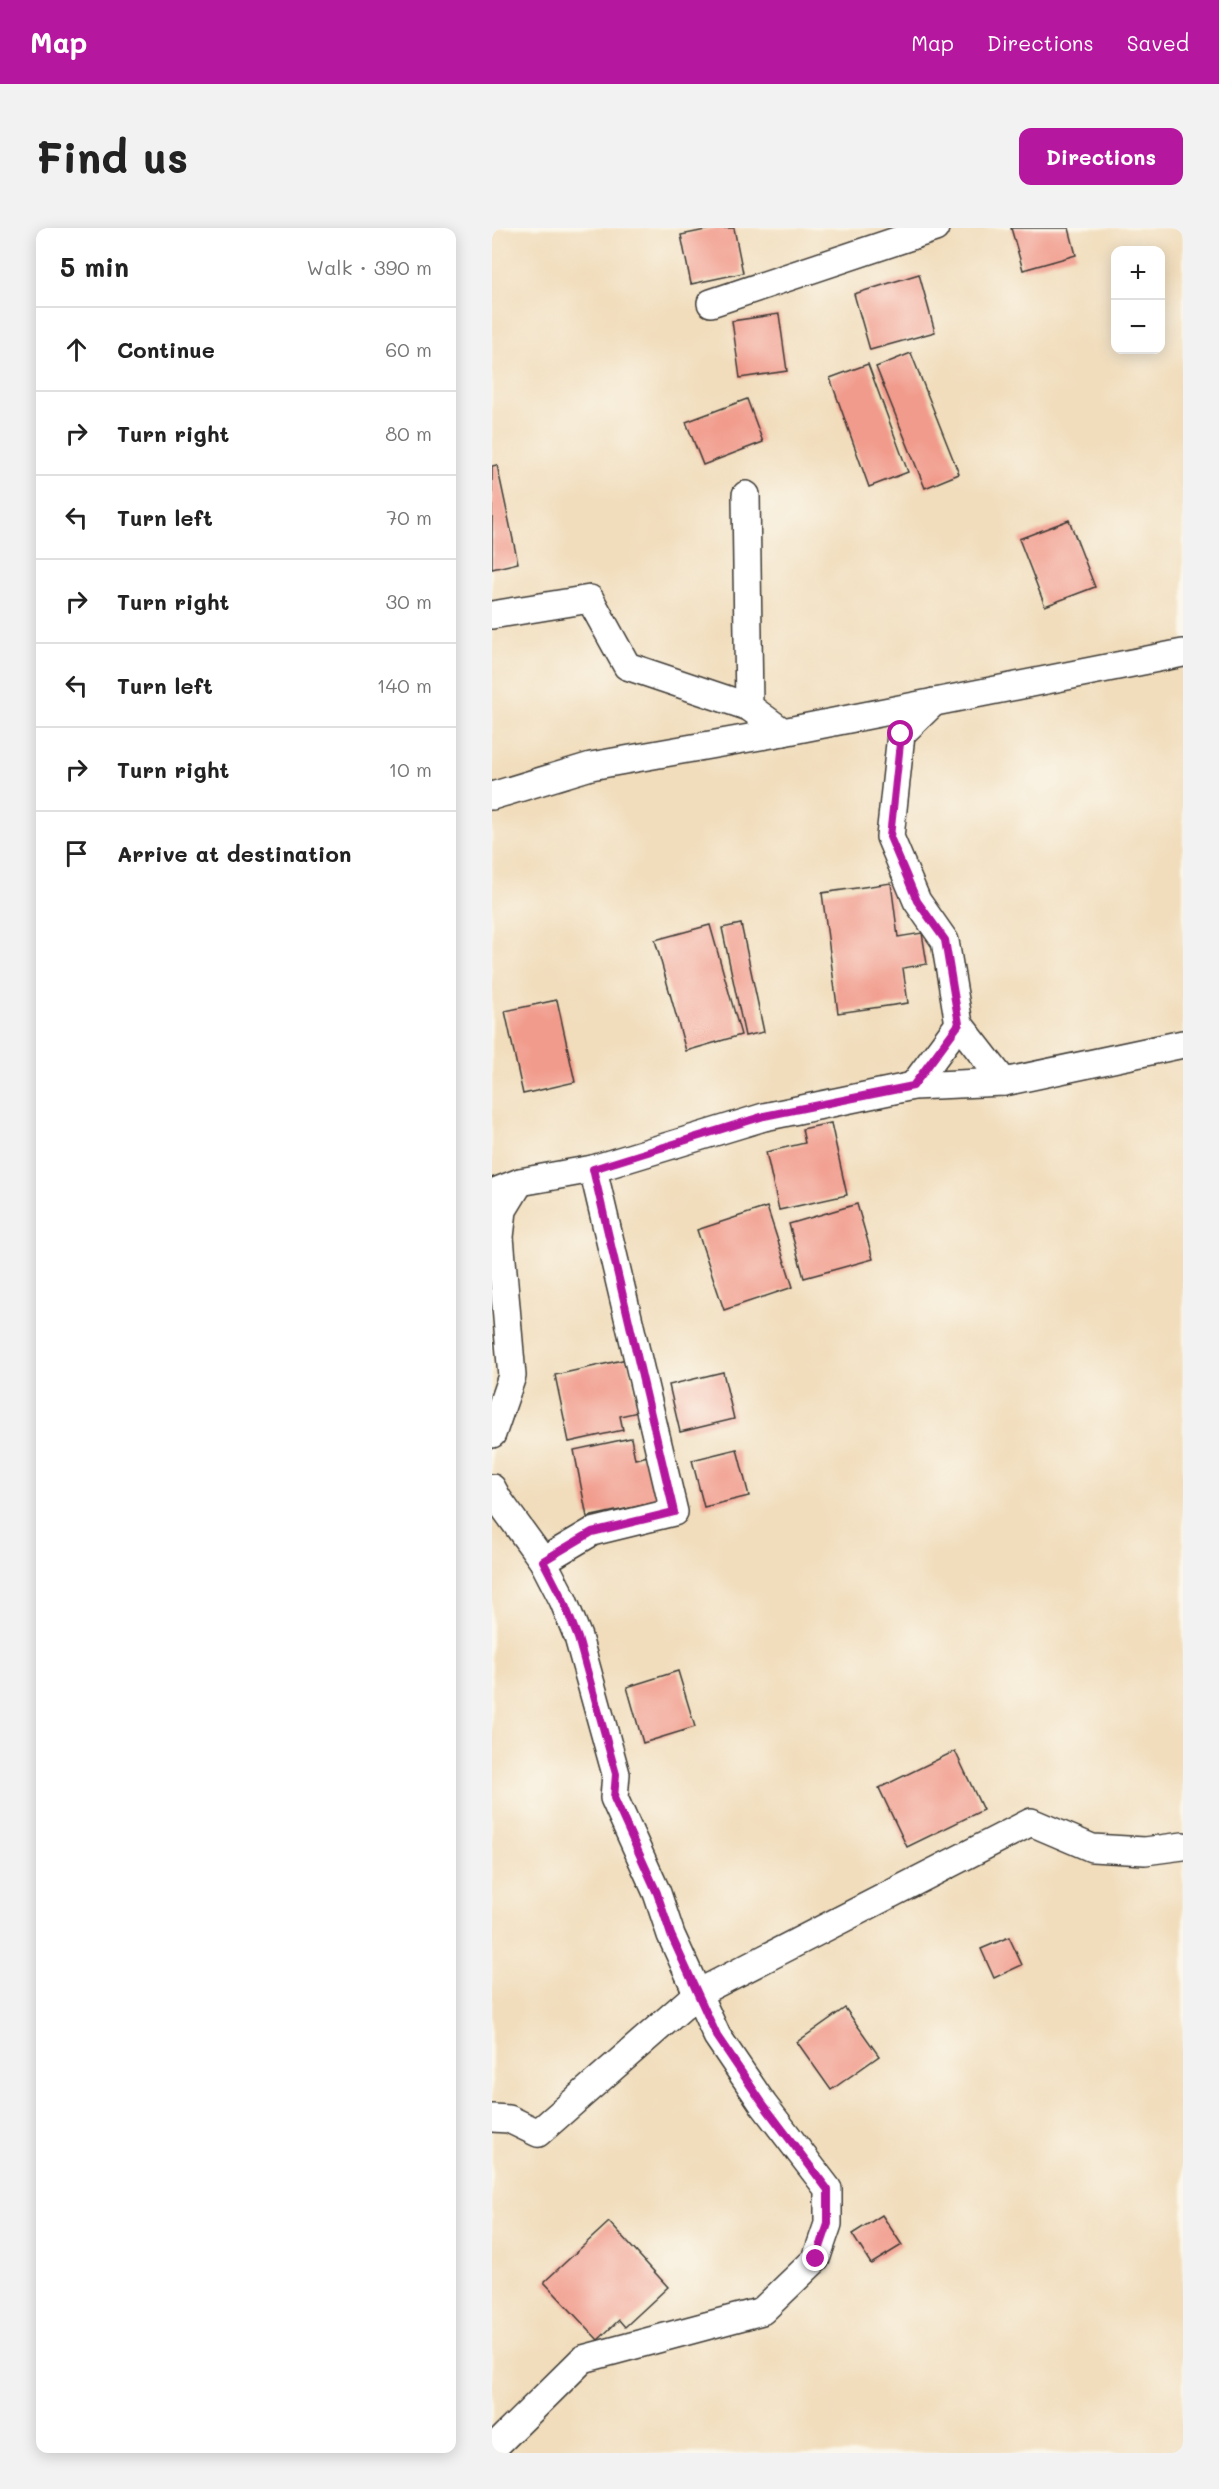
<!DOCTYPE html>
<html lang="en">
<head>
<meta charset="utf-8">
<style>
  body { margin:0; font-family:Mali,sans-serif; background:#f2f2f2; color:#222 }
  .controls { position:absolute; right:18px; top:18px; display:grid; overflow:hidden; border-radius:12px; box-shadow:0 3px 15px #0003 }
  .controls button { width:54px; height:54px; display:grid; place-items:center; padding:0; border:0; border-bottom:2px solid #e0e0e0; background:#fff; color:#222; font:30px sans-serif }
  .stop { position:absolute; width:18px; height:18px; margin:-14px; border:4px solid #b5179e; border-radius:50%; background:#fff }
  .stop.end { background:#b5179e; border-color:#fff; box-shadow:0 2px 6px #0008 }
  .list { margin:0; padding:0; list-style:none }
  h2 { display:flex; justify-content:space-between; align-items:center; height:78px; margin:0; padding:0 24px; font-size:26px }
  h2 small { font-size:20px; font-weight:400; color:#767676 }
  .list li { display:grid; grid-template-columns:39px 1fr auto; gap:18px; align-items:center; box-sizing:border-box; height:84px; padding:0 24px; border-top:2px solid #e0e0e0 }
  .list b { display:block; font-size:22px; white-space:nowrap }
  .list em { font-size:20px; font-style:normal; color:#767676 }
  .icon { flex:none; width:33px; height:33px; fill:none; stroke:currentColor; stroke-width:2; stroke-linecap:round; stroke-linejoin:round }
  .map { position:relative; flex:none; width:691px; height:2225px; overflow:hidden; border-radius:12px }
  header { display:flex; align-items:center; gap:36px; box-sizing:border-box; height:84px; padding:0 30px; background:#b5179e; color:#fff }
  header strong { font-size:28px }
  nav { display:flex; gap:33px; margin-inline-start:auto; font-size:21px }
  .intro { display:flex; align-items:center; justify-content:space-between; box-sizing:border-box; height:144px; padding:0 36px }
  h1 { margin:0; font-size:42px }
  .button { padding:15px 27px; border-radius:12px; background:#b5179e; color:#fff; font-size:21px; font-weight:700 }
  main { display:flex; gap:36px; padding:0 36px }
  aside { flex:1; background:#fff; border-radius:12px; box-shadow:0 3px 15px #0003 }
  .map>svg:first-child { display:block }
  .building { fill:#f19b8c }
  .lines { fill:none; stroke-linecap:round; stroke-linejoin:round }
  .minor-casing { stroke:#3c3934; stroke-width:30 }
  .minor { stroke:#fff; stroke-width:27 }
  .route { stroke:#b5179e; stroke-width:8 }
</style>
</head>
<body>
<header>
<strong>Map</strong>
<nav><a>Map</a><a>Directions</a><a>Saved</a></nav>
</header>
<div class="intro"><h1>Find us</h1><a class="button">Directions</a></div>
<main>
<aside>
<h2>5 min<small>Walk · 390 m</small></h2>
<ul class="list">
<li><svg class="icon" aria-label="ahead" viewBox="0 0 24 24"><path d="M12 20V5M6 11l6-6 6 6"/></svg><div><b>Continue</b></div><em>60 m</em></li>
<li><svg class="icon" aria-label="right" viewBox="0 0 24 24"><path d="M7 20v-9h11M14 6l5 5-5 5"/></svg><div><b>Turn right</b></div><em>80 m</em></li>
<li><svg class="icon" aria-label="left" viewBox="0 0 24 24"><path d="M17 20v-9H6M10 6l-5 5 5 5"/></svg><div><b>Turn left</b></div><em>70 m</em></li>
<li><svg class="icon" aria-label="right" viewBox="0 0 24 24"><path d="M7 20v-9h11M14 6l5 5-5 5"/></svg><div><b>Turn right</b></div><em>30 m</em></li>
<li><svg class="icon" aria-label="left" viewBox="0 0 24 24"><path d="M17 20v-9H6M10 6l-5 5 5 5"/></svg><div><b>Turn left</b></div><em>140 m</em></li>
<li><svg class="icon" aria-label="right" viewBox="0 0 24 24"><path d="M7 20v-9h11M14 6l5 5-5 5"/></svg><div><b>Turn right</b></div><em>10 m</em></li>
<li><svg class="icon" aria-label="arrive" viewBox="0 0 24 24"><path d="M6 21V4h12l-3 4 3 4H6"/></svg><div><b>Arrive at destination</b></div></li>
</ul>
</aside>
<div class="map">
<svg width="691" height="2225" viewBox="0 0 691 2225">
  <rect width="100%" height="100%" fill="#fbf7ec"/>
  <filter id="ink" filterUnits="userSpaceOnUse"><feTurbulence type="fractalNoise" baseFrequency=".0167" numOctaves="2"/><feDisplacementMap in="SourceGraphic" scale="12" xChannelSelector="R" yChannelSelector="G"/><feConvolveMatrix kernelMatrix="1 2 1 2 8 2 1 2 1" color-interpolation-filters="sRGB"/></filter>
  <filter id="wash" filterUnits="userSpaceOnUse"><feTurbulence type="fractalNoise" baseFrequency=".008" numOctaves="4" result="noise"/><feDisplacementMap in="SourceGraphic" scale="24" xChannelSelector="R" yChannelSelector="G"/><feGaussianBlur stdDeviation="1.35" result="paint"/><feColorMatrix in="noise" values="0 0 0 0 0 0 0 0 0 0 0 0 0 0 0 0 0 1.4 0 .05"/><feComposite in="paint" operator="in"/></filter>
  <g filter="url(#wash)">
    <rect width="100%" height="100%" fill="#f1ddbc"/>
    <g id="blocks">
      <g class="building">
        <path d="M223 0H242L251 45 199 56 189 7Z"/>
        <path d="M519 0H577L584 27 531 42Z"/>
        <path d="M427 46 443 104 378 122 362 66Z"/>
        <path d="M287 86 295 143 248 150 240 93Z"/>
        <path d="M419 125 467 246 433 260 384 139Z"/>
        <path d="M376 136 416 244 377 259 338 150Z"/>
        <path d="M255 171 271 214 211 237 194 194Z"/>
        <path d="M5 237 26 335 0 341V238Z"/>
        <path d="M577 292 603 359 553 378 527 311Z"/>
        <path d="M399 655 406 709 430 705 435 736 411 740 416 775 346 785 330 665Z"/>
        <path d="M249 696 272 804 253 808 230 700Z"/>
        <path d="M218 697 249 807 194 823 163 712Z"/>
        <path d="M65 772 83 854 31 866 13 783Z"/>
        <path d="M339 895 355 967 287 982 274 924 313 915 310 901Z"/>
        <path d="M365 976 381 1031 312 1050 297 996Z"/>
        <path d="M275 979 301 1059 232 1082 205 1002Z"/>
        <path d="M135 1131 146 1184 128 1188 131 1202 77 1214 63 1147Z"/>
        <path d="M231 1144 242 1191 188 1204 177 1157Z"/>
        <path d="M139 1210 143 1231 156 1228 166 1274 95 1289 82 1222Z"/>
        <path d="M245 1221 257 1268 212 1279 200 1232Z"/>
        <path d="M186 1443 203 1499 151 1515 135 1459Z"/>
        <path d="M463 1523 491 1582 415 1619 387 1560Z"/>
        <path d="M517 1709 530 1737 502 1750 489 1721Z"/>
        <path d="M353 1780 387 1828 339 1862 305 1814Z"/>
        <path d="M390 1987 410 2017 379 2036 360 2006Z"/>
        <path d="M117 1994 176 2059 133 2099 127 2092 106 2112 52 2054Z"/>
      </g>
    </g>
  </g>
  <g filter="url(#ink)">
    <use href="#blocks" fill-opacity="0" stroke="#3c3934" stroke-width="1.5"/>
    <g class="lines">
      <g class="minor-casing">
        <g id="minor">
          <path d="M219 75 443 0"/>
          <path d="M254 267 257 479 291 504 691 425"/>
          <path d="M0 387 98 371 135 438 257 479"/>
          <path d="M442 474 409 506 398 609 425 673 453 713 467 796 512 854 691 816"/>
          <path d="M0 568 99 538 291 504"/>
          <path d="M421 858 467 796"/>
          <path d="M0 965 28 954 101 941 272 889 421 858 512 854"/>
          <path d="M0 1206 20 1148 8 1009 11 982 28 954"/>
          <path d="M0 1260 6 1271 51 1333 71 1372 86 1409 124 1546 122 1570 165 1665 179 1707 225 1808 271 1876 336 1961V1996L324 2031 270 2083 91 2131 0 2221"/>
          <path d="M51 1333 100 1304 182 1284 101 941"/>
          <path d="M0 1890 17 1891 46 1905 206 1765 539 1594 600 1620 653 1623 691 1618"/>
        </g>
      </g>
      <use href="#minor" class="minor"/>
    </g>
  </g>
  <g class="lines" filter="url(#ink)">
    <path class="route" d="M324 2031 336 1996V1962L271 1876 225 1808 179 1707 165 1665 122 1570 124 1546 86 1410 71 1372 51 1333 100 1304 182 1284 101 941 272 888 421 858 467 796 453 712 425 673 398 609 409 506"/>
  </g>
</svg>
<div class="controls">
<button>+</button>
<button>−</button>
</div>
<div class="stop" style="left:409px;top:506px"></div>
<div class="stop end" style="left:324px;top:2031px"></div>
</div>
</main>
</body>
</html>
